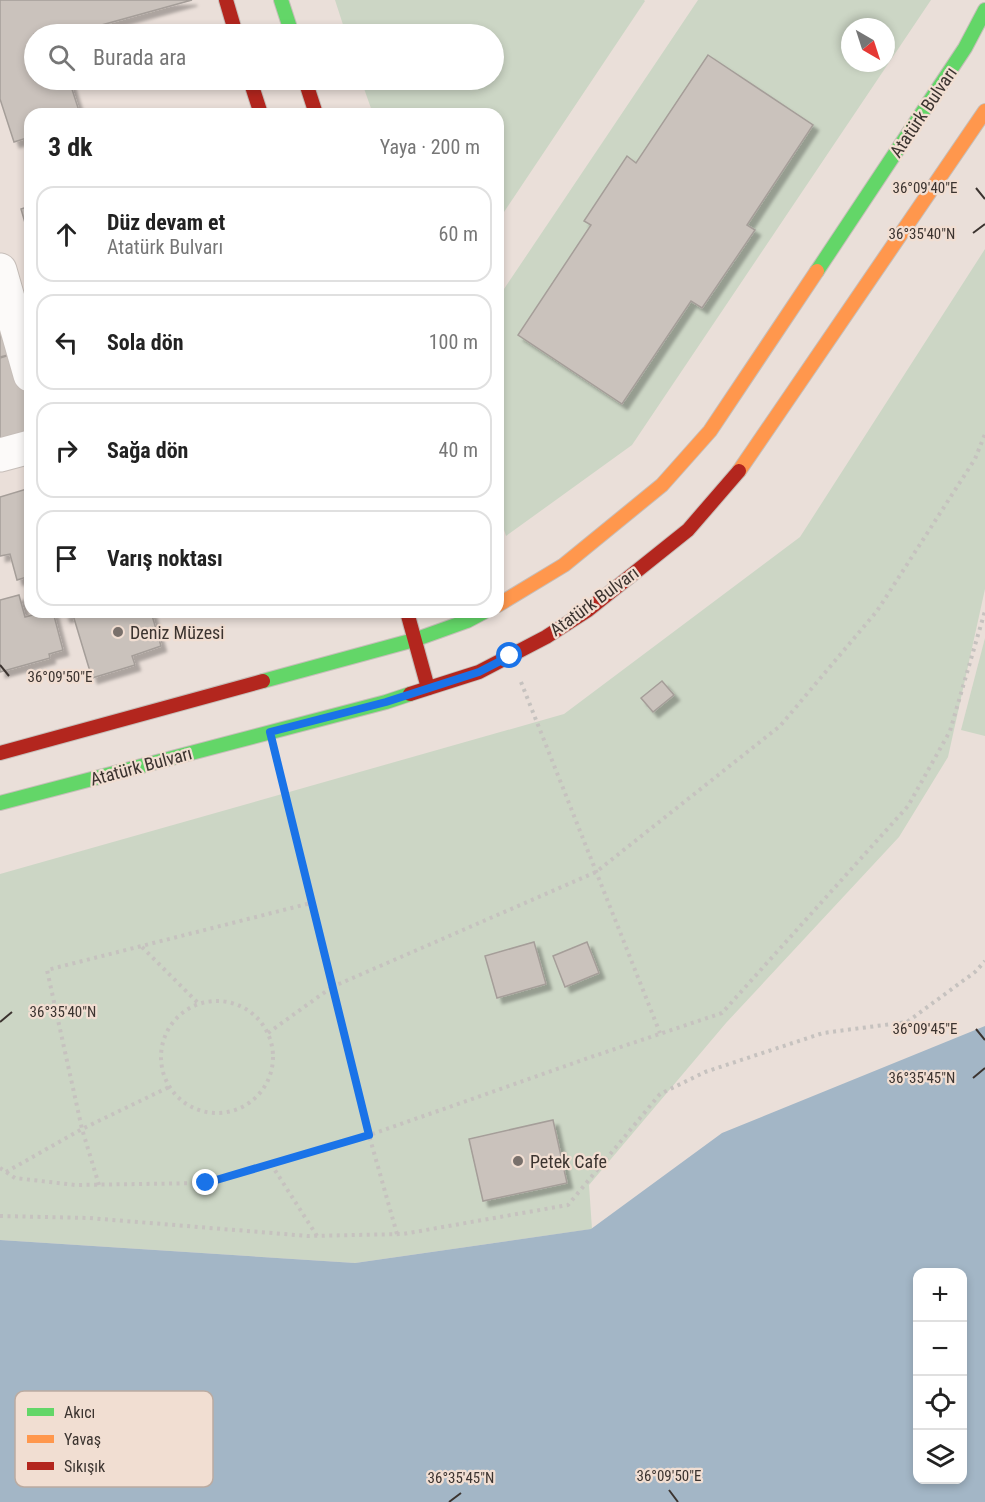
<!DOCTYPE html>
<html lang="tr">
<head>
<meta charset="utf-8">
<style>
  body { margin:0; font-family:"Roboto Condensed",sans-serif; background:#f6f6f6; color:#222 }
  .controls { position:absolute; right:18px; bottom:18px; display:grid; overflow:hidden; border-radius:12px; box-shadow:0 3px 9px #0003 }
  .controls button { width:54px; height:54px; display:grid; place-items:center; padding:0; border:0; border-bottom:2px solid #e0e0e0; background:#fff; color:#222; font:30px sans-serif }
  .compass { position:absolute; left:841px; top:18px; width:54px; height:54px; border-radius:50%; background:#fff; box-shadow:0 3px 9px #0003; rotate:141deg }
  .stop { position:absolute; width:18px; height:18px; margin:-14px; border:4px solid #1a73e8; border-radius:50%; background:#fff }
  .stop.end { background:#1a73e8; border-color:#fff; box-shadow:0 2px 6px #0008 }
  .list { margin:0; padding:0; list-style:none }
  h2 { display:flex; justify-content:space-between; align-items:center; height:78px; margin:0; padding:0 24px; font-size:26px }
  h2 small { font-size:20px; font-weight:400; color:#767676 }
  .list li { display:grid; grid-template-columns:39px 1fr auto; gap:18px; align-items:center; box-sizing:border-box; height:96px; margin:0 12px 12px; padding:0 12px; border:2px solid #e0e0e0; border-radius:18px }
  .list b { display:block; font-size:22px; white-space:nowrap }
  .list p { margin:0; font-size:20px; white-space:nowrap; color:#767676 }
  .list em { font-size:20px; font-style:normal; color:#767676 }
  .icon { flex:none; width:33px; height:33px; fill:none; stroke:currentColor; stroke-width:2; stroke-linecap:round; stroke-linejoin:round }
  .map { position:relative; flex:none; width:985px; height:1502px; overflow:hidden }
  .search { position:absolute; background:#fff; box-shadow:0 3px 9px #0003; left:24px; top:24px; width:480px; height:66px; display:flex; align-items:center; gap:15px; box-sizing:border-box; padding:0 21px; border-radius:33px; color:#767676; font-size:22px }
  .panel { position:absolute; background:#fff; box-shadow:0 3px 9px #0003; left:24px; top:108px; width:480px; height:510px; border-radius:18px }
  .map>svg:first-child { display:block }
  .green { fill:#ccd6c5; fill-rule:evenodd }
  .water { fill:#a3b6c6; fill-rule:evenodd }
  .building { fill:#cac2bc; stroke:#a59e99; stroke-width:1.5; filter:url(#shadow) }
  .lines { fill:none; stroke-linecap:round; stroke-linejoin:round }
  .street-casing { stroke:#c6beb9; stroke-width:35 }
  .fast-casing { stroke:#c6beb9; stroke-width:16 }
  .slow-casing { stroke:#c6beb9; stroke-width:16 }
  .jam-casing { stroke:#c6beb9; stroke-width:16 }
  .path { stroke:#c6c2bf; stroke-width:4; stroke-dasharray:3 4.5; stroke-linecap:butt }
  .street { stroke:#fcfaf9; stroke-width:33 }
  .fast { stroke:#63d668; stroke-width:14 }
  .slow { stroke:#ff974d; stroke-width:14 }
  .jam { stroke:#b3261e; stroke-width:14 }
  .route { stroke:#1a73e8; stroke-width:8 }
  .ticks { fill:none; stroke:#3c3430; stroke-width:2 }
  .poi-dot { fill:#79706b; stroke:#f1ded2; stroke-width:2 }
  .labels { text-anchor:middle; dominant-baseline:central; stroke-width:4.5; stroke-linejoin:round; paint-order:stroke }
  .street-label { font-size:18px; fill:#3c3430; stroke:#f1ded2 }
  .poi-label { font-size:18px; fill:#3c3430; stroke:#f1ded2; text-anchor:start }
  .key { fill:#f1ded2; stroke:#bbaba1; stroke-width:1.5 }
  .key-label { font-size:16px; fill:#3c3430 }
  .ticks-label { font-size:15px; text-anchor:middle; fill:#3c3430; stroke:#f1ded2; stroke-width:4.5; stroke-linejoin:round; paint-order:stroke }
</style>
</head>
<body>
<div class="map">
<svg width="985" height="1502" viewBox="0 0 985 1502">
  <defs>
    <filter id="shadow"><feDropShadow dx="5.5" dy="5.5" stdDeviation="1.5" flood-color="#0004"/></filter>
  </defs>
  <rect width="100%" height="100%" fill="#eadfd9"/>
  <g class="green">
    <path d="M335 0H644L645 1 498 221V114H373L361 80H494V34H346Z"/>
    <path d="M698 0H931L632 445 506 536 498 511V298ZM850 27H886V63H850ZM708 55 747 225 754 230 702 308 691 301 622 404 518 335 591 225 585 221 628 157 636 163Z"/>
    <path d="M985 249V589L948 757 899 837 726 1023 589 1185 592 1229 355 1263 0 1240V874L564 714 800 537Z"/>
    <path d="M985 638V736L961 730Z"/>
  </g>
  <path class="water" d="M985 1026V1502H0V1240L355 1263 591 1229 722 1133ZM918 1272H962V1480H918Z"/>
  <g class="building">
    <path d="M0 0H192L80 31 78 34H34V80H69L80 114H30V137L14 142 0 99Z"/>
    <path d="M708 55 813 125 747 225 755 230 702 308 691 301 622 404 518 335 591 225 584 221 627 156 636 163Z"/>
    <path d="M30 206V240L21 209Z"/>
    <path d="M0 304 16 353 0 357Z"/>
    <path d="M16 353 30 403V441L0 449V358Z"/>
    <path d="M30 488V576L17 580 10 554 0 556V497Z"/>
    <path d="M19 595 25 617 44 612H53L63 650 49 654 50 658 0 672V600Z"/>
    <path d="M63 612H151L161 646 132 656 135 665 92 678 73 615 65 617Z"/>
    <path d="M662 681 674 695 653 712 641 698Z"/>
    <path d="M534 942 546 984 497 998 485 956Z"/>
    <path d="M587 942 599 973 565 987 553 956Z"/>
    <path d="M553 1120 567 1183 483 1201 469 1139Z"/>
  </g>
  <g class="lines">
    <g class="street-casing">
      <g id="street">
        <path d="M0 270 30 375"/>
        <path d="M0 455 30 447"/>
      </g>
    </g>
    <g class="fast-casing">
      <g id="fast">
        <path d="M281 0 292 34"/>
        <path d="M817 271 965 48 985 10"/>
        <path d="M263 681 414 640 467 621 484 612"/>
        <path d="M0 803 386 702 410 694"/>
      </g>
    </g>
    <g class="slow-casing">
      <g id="slow">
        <path d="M739 471 985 111"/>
        <path d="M498 605 564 565 662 485 710 431 817 271"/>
      </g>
    </g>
    <g class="jam-casing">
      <g id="jam">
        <path d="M226 0 236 34"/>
        <path d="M250 80 261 114"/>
        <path d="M305 80 316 114"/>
        <path d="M407 612 428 688"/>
        <path d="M410 694 479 672 546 637 588 610 688 530 739 471"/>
        <path d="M0 753 263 681"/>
      </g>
    </g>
    <g class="path">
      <path d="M521 682 660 1033"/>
      <path d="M142 947 198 1003"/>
      <circle cx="217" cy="1057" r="56"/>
      <path d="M268 1033 332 987 277 762"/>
      <path d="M271 1164 317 1236"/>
      <path d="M0 1168 15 1178 75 1185 206 1183 364 1137 594 1056 722 1013 908 806 950 731 985 611"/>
      <path d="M6 1172 82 1129 169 1087"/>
      <path d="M99 1185 82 1129 47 970 311 903"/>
      <path d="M0 1216 89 1218 308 1236 403 1234 568 1205 660 1094 705 1072 823 1033 907 1022 975 972 985 961"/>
      <path d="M397 1234 369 1135 332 987 596 872 780 726 877 611 975 459 985 434"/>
    </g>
    <use href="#street" class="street"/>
    <use href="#fast" class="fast"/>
    <use href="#slow" class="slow"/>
    <use href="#jam" class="jam"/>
  </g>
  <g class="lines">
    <path class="route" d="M206 1183 369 1135 270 732 386 702 479 672 510 656"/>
  </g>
  <path class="ticks" d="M976 188 985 199M973 233 985 224M0 665 9 676M0 1022 12 1012M976 1029 985 1040M973 1078 985 1068M669 1490 678 1502M449 1502 461 1493"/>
  <g class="poi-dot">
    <circle cx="118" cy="632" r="6"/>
    <circle cx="518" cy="1161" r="6"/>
  </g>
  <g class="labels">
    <g class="street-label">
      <text transform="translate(923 112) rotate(-56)">Atatürk Bulvarı</text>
      <text transform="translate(594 601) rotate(-36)">Atatürk Bulvarı</text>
      <text transform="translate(141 766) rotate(-15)">Atatürk Bulvarı</text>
    </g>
    <g class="poi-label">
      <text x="130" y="632">Deniz Müzesi</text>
      <text x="530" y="1161">Petek Cafe</text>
    </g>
  </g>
  <rect x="15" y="1391" width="198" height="96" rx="9" class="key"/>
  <rect x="27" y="1408" width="27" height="8" fill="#63d668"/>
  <rect x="27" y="1435" width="27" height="8" fill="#ff974d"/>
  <rect x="27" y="1462" width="27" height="8" fill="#b3261e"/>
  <g class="key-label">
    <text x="64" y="1418">Akıcı</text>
    <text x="64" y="1445">Yavaş</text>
    <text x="64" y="1472">Sıkışık</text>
  </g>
  <g class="ticks-label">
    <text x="925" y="193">36°09'40"E</text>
    <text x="922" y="239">36°35'40"N</text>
    <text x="60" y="682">36°09'50"E</text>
    <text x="63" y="1017">36°35'40"N</text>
    <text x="925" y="1034">36°09'45"E</text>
    <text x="922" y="1083">36°35'45"N</text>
    <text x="669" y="1481">36°09'50"E</text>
    <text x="461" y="1483">36°35'45"N</text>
  </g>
</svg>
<div class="controls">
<button>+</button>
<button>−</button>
<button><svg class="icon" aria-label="locate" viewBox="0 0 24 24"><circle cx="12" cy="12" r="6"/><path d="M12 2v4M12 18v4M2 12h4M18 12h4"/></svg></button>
<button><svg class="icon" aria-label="layers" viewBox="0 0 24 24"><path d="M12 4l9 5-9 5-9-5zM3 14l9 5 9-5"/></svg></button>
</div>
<svg class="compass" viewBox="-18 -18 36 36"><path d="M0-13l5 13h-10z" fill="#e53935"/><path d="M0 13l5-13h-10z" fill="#767676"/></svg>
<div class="stop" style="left:510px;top:656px"></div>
<div class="stop end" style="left:206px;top:1183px"></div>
<div class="search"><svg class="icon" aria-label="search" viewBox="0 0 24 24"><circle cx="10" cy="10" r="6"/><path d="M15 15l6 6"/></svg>Burada ara</div>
<section class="panel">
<h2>3 dk<small>Yaya · 200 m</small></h2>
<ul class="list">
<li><svg class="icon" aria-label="ahead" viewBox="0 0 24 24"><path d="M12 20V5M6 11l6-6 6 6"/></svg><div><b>Düz devam et</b><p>Atatürk Bulvarı</p></div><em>60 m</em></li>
<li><svg class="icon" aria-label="left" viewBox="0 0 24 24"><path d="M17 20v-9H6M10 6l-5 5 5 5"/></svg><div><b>Sola dön</b></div><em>100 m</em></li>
<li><svg class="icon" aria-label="right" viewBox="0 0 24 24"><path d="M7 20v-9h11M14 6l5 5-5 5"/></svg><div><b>Sağa dön</b></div><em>40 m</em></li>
<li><svg class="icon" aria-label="arrive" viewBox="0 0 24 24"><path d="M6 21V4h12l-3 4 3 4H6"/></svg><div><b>Varış noktası</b></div></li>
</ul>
</section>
</div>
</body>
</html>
